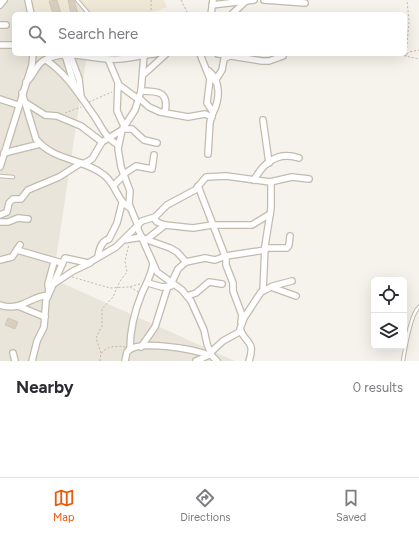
<!DOCTYPE html>
<html lang="en">
<head>
<meta charset="utf-8">
<style>
  body { margin:0; font-family:Figtree,sans-serif; background:#f2f2f3; color:#2b2b33 }
  .controls { position:absolute; right:12px; bottom:12px; display:grid; overflow:hidden; border-radius:6px; box-shadow:0 4px 16px #0002 }
  .controls button { width:36px; height:36px; display:grid; place-items:center; padding:0; border:0; border-bottom:1px solid #e1e1e2; background:#fff; color:#2b2b33; font:20px sans-serif }
  .list { margin:0; padding:0; list-style:none }
  h2 { display:flex; justify-content:space-between; align-items:center; height:52px; margin:0; padding:0 16px; font-size:17px }
  h2 small { font-size:13px; font-weight:400; color:#7c7c81 }
  .icon { flex:none; width:22px; height:22px; fill:none; stroke:currentColor; stroke-width:2; stroke-linecap:round; stroke-linejoin:round }
  .map { position:relative; flex:none; width:419px; height:361px; overflow:hidden }
  .search { position:absolute; background:#fff; box-shadow:0 4px 16px #0002; left:12px; right:12px; top:12px; height:44px; display:flex; align-items:center; gap:10px; box-sizing:border-box; padding:0 14px; border-radius:6px; color:#7c7c81; font-size:15px }
  .sheet { height:116px; background:#fff }
  nav { display:flex; justify-content:space-around; align-items:center; box-sizing:border-box; height:56px; border-top:1px solid #e1e1e2; background:#fff; font-size:11px; color:#7c7c81 }
  nav a { display:grid; justify-items:center; gap:2px }
  nav .on { color:#ea580c }
  .map>svg:first-child { display:block }
  .residential { fill:#eae5da }
  .education { fill:#efe8d6 }
  .building { fill:#d8cfc1; stroke:#d3c7b4 }
  .lines { fill:none; stroke-linecap:round; stroke-linejoin:round }
  .lane-casing { stroke:#c2bbae; stroke-width:4.5 }
  .street-casing { stroke:#c2bbae; stroke-width:8 }
  .path { stroke:#c4b79f; stroke-width:1; stroke-dasharray:2 2; stroke-linecap:butt }
  .lane { stroke:#fff; stroke-width:2.5 }
  .street { stroke:#fff; stroke-width:5.5 }
</style>
</head>
<body>
<div class="map">
<svg width="419" height="361" viewBox="0 0 419 361">
  <rect width="100%" height="100%" fill="#f6f3ec"/>
  <path class="residential" d="M0 0H94L92 14H14V54H87L53 279 235 361H0Z"/>
  <path class="education" d="M28 0H164L167 7 149 14H31Z"/>
  <g class="building">
    <path d="M57 0 61 14H53L49 1Z"/>
    <path d="M68 0H74L78 14H71Z"/>
    <path d="M8 318 18 322 15 329 5 325Z"/>
  </g>
  <g class="lines">
    <g class="lane-casing">
      <g id="lane">
        <path d="M77 0 89 14"/>
        <path d="M0 176 13 177"/>
        <path d="M403 361C405 349 410 315 419 307"/>
      </g>
    </g>
    <g class="street-casing">
      <g id="street">
        <path d="M28 0 31 14"/>
        <path d="M264 0 305 3"/>
        <path d="M0 5 4 0"/>
        <path d="M212 5 254 0"/>
        <path d="M211 14 213 0"/>
        <path d="M232 14 246 1"/>
        <path d="M0 25H6"/>
        <path d="M0 45H14"/>
        <path d="M200 54 210 79 207 103 213 112 210 122 208 154"/>
        <path d="M218 54 262 61H269L283 56"/>
        <path d="M65 55 75 87"/>
        <path d="M70 55 79 79 81 97"/>
        <path d="M108 59 119 85 138 99"/>
        <path d="M46 60C67 74 80 96 95 117 102 128 106 138 118 145"/>
        <path d="M209 71C221 82 220 99 213 113"/>
        <path d="M144 74 166 54"/>
        <path d="M215 81 222 70 224 59 231 55"/>
        <path d="M26 82C34 76 35 66 43 61 66 47 94 61 119 59 131 58 143 55 155 54"/>
        <path d="M118 84 117 111 124 126"/>
        <path d="M141 91C159 91 169 92 165 112"/>
        <path d="M22 93 36 139C53 161 83 158 104 175 117 185 116 200 130 208"/>
        <path d="M139 98 149 107 160 112 188 117 205 114 212 117"/>
        <path d="M0 99 18 105"/>
        <path d="M26 103 45 115 57 116 81 126 102 142"/>
        <path d="M263 120 269 163"/>
        <path d="M123 129H132L144 140 157 143"/>
        <path d="M4 153 40 144"/>
        <path d="M83 164 92 159 102 142 122 130"/>
        <path d="M0 167 32 65 33 54"/>
        <path d="M124 174 136 166 152 169 154 155"/>
        <path d="M254 180C264 162 278 151 299 158"/>
        <path d="M114 185 124 175"/>
        <path d="M198 186 225 256"/>
        <path d="M0 215 7 212 9 203 13 199H21L28 190 59 177 81 163"/>
        <path d="M154 218 157 222 165 225"/>
        <path d="M0 222H8L18 218 28 219"/>
        <path d="M138 226 129 204 130 191 121 167 118 149 122 130 135 110 141 91 144 55"/>
        <path d="M137 227 157 272 182 290 191 301 204 330 207 344 212 356 217 361"/>
        <path d="M145 239 170 248 177 252 186 262 205 258 215 260 226 256 265 250"/>
        <path d="M147 239 165 225 193 228 212 225H252L270 214"/>
        <path d="M124 240 142 237"/>
        <path d="M265 248H287L289 245 290 236"/>
        <path d="M17 250 62 263"/>
        <path d="M226 256V265L233 283V291L242 315 241 322"/>
        <path d="M98 257C99 249 101 241 109 239L117 223 122 203"/>
        <path d="M0 260 12 257 20 245"/>
        <path d="M172 282 178 269 186 262"/>
        <path d="M55 283 73 271 90 263"/>
        <path d="M148 283 162 287 171 286"/>
        <path d="M271 287 296 296"/>
        <path d="M263 291 265 246 271 208V182"/>
        <path d="M49 293 48 284 54 262"/>
        <path d="M187 296 196 293 209 282 222 284"/>
        <path d="M0 305C20 312 29 297 48 295"/>
        <path d="M18 306 45 317"/>
        <path d="M141 347 155 327 168 286"/>
        <path d="M130 349C130 331 135 310 142 293 147 282 151 276 153 264"/>
        <path d="M13 353 15 361"/>
        <path d="M210 353 223 341 241 331"/>
        <path d="M32 361 37 341 44 327 46 300 65 258 88 263 92 261 116 247 142 221 155 217 167 205 195 190 206 177 226 176 270 182 292 177 309 179"/>
        <path d="M125 361 127 352C137 339 194 349 208 355"/>
        <path d="M196 361 209 355"/>
        <path d="M249 361C256 340 245 344 240 329L244 318 261 292 273 286 292 281"/>
      </g>
    </g>
    <g class="path">
      <path d="M151 0V14"/>
      <path d="M181 0 188 14"/>
      <path d="M396 54 419 59"/>
      <path d="M407 54 409 52 419 50"/>
      <path d="M406 56 409 22 407 0"/>
      <path d="M89 102 112 92"/>
      <path d="M65 113 81 107"/>
      <path d="M72 277 110 288 128 287 140 284"/>
      <path d="M130 287 138 292"/>
      <path d="M101 353 96 338 102 326V309L113 297 120 281 127 272 125 261 129 244"/>
      <path d="M100 361C99 347 114 345 126 347"/>
    </g>
    <use href="#lane" class="lane"/>
    <use href="#street" class="street"/>
  </g>
</svg>
<div class="controls">
<button><svg class="icon" aria-label="locate" viewBox="0 0 24 24"><circle cx="12" cy="12" r="6"/><path d="M12 2v4M12 18v4M2 12h4M18 12h4"/></svg></button>
<button><svg class="icon" aria-label="layers" viewBox="0 0 24 24"><path d="M12 4l9 5-9 5-9-5zM3 14l9 5 9-5"/></svg></button>
</div>
<div class="search"><svg class="icon" aria-label="search" viewBox="0 0 24 24"><circle cx="10" cy="10" r="6"/><path d="M15 15l6 6"/></svg>Search here</div>
</div>
<section class="sheet">
<h2>Nearby<small>0 results</small></h2>
<ul class="list">
</ul>
</section>
<nav>
<a class="on"><svg class="icon" aria-label="map" viewBox="0 0 24 24"><path d="M3 6l6-2 6 2 6-2v14l-6 2-6-2-6 2zM9 4v14M15 6v14"/></svg>Map</a>
<a><svg class="icon" aria-label="directions" viewBox="0 0 24 24"><path d="M12 3l9 9-9 9-9-9zM9 14v-3h6M13 9l2 2-2 2"/></svg>Directions</a>
<a><svg class="icon" aria-label="saved" viewBox="0 0 24 24"><path d="M7 4h10v16l-5-4-5 4z"/></svg>Saved</a>
</nav>
</body>
</html>
